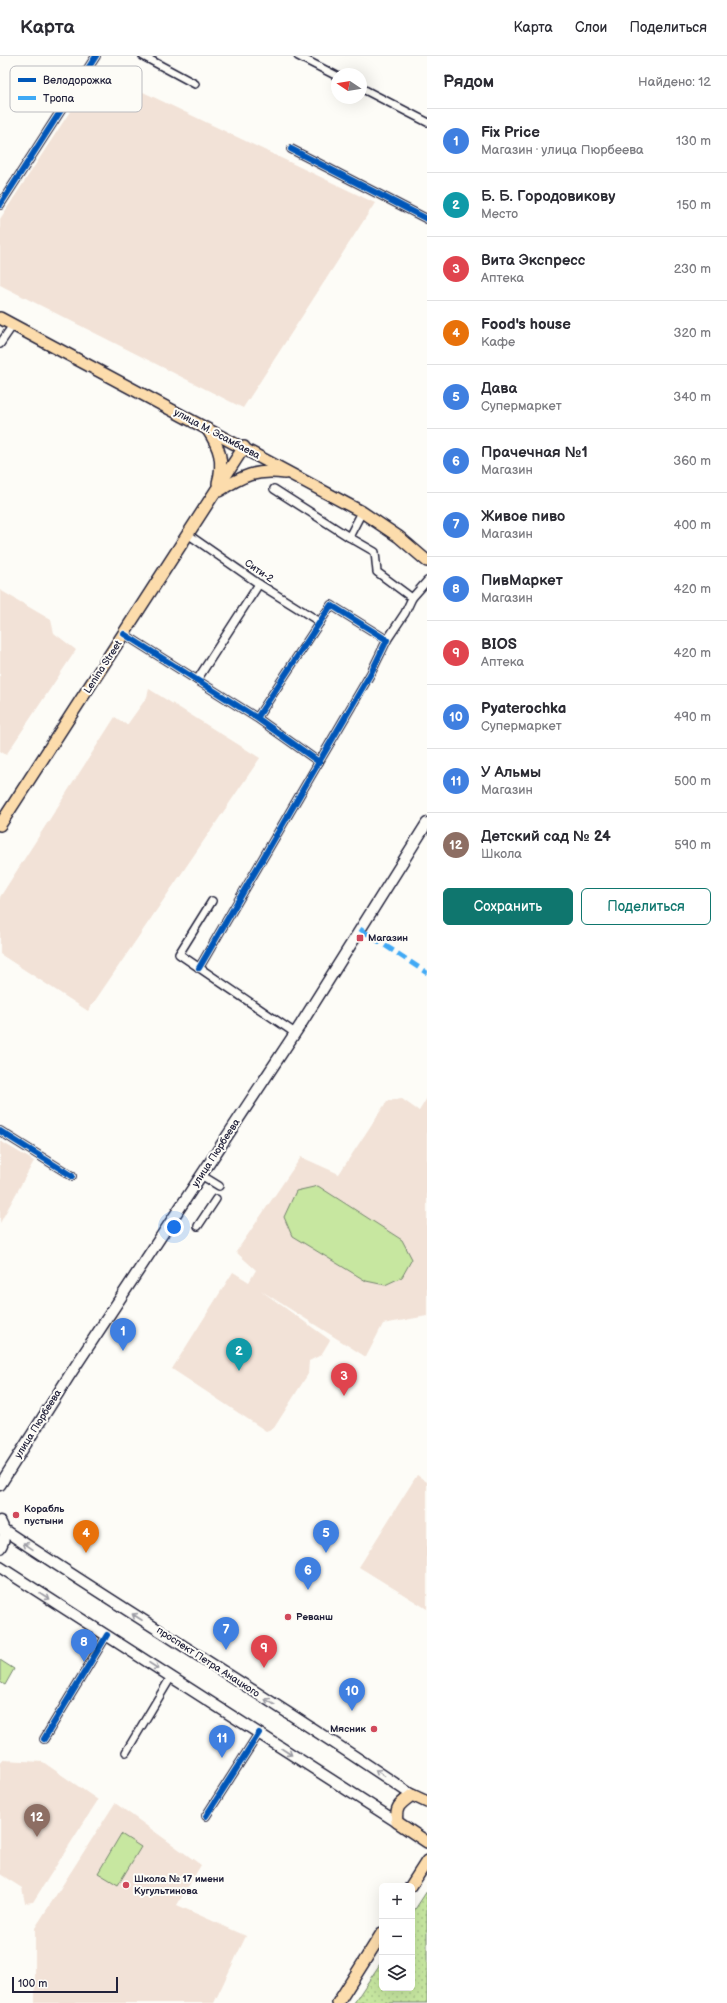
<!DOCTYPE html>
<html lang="ru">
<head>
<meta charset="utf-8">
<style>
  body { margin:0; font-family:"Balsamiq Sans",sans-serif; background:#f7f7f7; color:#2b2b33 }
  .controls { position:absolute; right:12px; bottom:12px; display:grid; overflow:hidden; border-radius:6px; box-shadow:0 4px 16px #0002 }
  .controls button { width:36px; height:36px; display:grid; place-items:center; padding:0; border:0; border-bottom:1px solid #e1e1e2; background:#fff; color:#2b2b33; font:20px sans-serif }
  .compass { position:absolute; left:331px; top:12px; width:36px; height:36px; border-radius:50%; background:#fff; box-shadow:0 4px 16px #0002; rotate:282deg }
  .scale { position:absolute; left:12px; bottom:10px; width:106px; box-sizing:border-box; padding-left:4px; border:2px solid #22223b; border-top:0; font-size:11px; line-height:14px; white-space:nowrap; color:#22223b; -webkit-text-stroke:3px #fdfcf7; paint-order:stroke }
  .you { position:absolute; left:174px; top:1171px; width:14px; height:14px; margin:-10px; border:3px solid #fff; border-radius:50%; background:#1a73e8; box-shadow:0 0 0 6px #1a73e833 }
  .badge { display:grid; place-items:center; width:26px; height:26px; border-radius:50%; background:#0f766e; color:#fff; font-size:13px; font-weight:700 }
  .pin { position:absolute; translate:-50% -33px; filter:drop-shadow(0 1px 2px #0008) }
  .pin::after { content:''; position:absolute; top:21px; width:14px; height:12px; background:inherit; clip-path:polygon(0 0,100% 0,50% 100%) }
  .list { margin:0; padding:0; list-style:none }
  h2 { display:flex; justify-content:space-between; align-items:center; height:52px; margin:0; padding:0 16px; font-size:17px }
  h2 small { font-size:13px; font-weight:400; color:#7c7c81 }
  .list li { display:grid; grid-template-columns:26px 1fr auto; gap:12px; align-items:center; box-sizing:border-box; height:64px; padding:0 16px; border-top:1px solid #e1e1e2 }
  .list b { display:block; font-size:15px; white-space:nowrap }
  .list p { margin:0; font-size:13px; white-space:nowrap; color:#7c7c81 }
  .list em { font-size:13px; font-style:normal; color:#7c7c81 }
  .actions { display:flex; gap:8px; padding:12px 16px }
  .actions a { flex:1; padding:9px 0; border:1px solid #0f766e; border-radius:6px; text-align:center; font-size:14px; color:#0f766e }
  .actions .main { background:#0f766e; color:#fff }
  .icon { flex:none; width:22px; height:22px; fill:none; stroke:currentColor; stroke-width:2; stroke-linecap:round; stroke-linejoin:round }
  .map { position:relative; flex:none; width:427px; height:1947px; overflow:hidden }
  header { display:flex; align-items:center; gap:24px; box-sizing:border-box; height:56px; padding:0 20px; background:#fff; border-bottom:1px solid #e1e1e2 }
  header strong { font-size:19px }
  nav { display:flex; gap:22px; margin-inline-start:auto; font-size:14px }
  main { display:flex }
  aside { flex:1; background:#fff }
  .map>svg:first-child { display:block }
  .built { fill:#f2e2d7 }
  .green { fill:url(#green-dots); stroke:#74846e }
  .pitch { fill:#c7e7a0; stroke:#74846e }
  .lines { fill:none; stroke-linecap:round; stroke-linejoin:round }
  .minor-casing { stroke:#22223b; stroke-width:10 }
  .secondary-casing { stroke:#22223b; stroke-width:13 }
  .primary-casing { stroke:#22223b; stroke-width:14 }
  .minor { stroke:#fdfcf7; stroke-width:7 }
  .secondary { stroke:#fdfcf7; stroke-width:10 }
  .primary { stroke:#fcdcac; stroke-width:11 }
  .quiet { stroke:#3fa9f5; stroke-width:5; stroke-dasharray:10 5; stroke-linecap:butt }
  .cycleway-casing { stroke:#fdfcf7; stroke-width:8 }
  .cycleway { stroke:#0057b8; stroke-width:6 }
  .oneway { stroke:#9a9aa2 }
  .poi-dot { fill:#d1495b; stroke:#fdfcf7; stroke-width:1.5 }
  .labels { text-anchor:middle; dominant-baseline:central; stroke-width:4; stroke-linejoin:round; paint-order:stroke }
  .street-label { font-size:10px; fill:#22223b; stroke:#fdfcf7 }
  .poi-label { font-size:10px; font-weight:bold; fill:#22223b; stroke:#fdfcf7; text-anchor:start }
  .key { fill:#fdfcf7; stroke:#bbbbbf; stroke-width:1 }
  .key-label { font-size:11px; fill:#22223b }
</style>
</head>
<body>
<header>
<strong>Карта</strong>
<nav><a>Карта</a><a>Слои</a><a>Поделиться</a></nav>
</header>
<main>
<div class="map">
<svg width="427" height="1947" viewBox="0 0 427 1947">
  <defs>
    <pattern id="green-dots" width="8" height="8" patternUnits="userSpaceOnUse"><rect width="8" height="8" fill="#c7e7a0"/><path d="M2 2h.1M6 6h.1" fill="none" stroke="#abc68b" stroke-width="1.8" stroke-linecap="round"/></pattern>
  </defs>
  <rect width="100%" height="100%" fill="#fdfcf7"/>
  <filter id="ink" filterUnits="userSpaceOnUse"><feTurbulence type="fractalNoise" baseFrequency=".025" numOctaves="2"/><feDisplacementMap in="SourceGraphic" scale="8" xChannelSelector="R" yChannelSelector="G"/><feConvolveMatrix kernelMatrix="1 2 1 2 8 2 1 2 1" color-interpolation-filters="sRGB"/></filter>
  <g filter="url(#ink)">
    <g class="built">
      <path d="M97 14 375 147 243 352 0 229V163Z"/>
      <path d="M0 534 51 564 54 577 76 594 6 699 0 695Z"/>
      <path d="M149 633 260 702 88 955 0 898V841L115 661 127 669 147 641Z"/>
      <path d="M427 1042V1260L383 1268 366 1301 260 1234 330 1284 321 1299 309 1305 308 1318 274 1372 266 1375 172 1313 233 1216 249 1226 256 1214 236 1196 301 1101 339 1118 387 1045 402 1043 419 1055Z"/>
      <path d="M0 1085 34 1105 0 1167Z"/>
      <path d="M417 1419 427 1426V1553L359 1511Z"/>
      <path d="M3 1704 43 1706 98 1744 33 1846 25 1847 22 1832 0 1818V1708Z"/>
      <path d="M115 1747 201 1809 177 1849 246 1880 214 1947H35V1872Z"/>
    </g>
    <path class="green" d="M427 1835V1947H354L382 1905V1932H412V1858Z"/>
    <g class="pitch">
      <path d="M318 1130 402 1184 412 1203 402 1221 385 1229 366 1225 292 1180 284 1161 296 1135Z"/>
      <path d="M0 1604 14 1613 5 1629 0 1626Z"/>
      <path d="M121 1778 141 1791 118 1829 98 1817Z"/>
    </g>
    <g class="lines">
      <g class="minor-casing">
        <g id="minor">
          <path d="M143 0 195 28"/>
          <path d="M298 0 337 20"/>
          <path d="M361 32 427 66"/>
          <path d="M291 93 427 163"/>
          <path d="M0 149 96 0"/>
          <path d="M0 288 13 269"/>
          <path d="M274 433 349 481 362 456"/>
          <path d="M189 479 259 528 320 566"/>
          <path d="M349 481 375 496 377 516 412 542 427 525"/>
          <path d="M124 578 257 662 319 706 371 617 387 584 331 549 257 662"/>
          <path d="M387 584 405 557 412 542"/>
          <path d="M197 624 259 528"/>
          <path d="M212 845 179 898 295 977"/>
          <path d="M199 912 319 706"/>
          <path d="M0 1075 72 1120"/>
          <path d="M201 1119 219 1130"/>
          <path d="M198 1170 216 1143"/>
          <path d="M44 1683 107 1579"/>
          <path d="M126 1696 171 1621"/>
          <path d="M206 1760 259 1677"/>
        </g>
      </g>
      <g class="secondary-casing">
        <g id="secondary">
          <path d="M0 1429 69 1320 301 968 427 767"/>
          <path d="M0 1465C5 1473 6 1483 0 1492"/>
          <path d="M4 1474C139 1564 278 1647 412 1739"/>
          <path d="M0 1511 397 1766"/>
        </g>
      </g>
      <g class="primary-casing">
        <g id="primary">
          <path d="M0 262 362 456 399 481 427 505"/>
          <path d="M208 374C220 392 224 406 218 427"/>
          <path d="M219 435C242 420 256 413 285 417"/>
          <path d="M0 769 244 391"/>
          <path d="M427 1746 412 1739C400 1748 395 1750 397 1766L427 1786"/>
          <path d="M411 1830 427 1805"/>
          <path d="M338 1947 382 1877"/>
        </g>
      </g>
      <use href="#minor" class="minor"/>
      <use href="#secondary" class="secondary"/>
      <use href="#primary" class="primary"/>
      <path class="quiet" d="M360 873 427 917"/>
      <g class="cycleway-casing">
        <g id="cycleway">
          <path d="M291 93 427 163"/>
          <path d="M0 149 96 0"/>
          <path d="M124 578 257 662 319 706 371 617 387 584 331 549 257 662"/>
          <path d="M199 912 319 706"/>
          <path d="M0 1075 72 1120"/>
          <path d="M44 1683 107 1579"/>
          <path d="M206 1760 259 1677"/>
        </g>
      </g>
      <use href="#cycleway" class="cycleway"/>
    </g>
    <defs><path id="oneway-shaft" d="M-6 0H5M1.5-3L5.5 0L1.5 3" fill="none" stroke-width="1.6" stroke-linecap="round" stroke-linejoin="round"/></defs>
    <g class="oneway">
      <use href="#oneway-shaft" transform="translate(28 1490) rotate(-146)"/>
      <use href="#oneway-shaft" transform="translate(45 1540) rotate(33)"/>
      <use href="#oneway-shaft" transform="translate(137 1561) rotate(-147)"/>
      <use href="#oneway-shaft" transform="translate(154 1610) rotate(33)"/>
      <use href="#oneway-shaft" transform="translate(270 1646) rotate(-149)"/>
      <use href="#oneway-shaft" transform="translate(287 1696) rotate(33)"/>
      <use href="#oneway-shaft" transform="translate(380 1717) rotate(-146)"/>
    </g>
  </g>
  <g class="poi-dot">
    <rect x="356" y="878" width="8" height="8" rx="2"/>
    <circle cx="16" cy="1459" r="4"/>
    <circle cx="288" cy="1561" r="4"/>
    <circle cx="374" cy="1673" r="4"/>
    <circle cx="126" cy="1829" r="4"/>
  </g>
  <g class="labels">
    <g class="street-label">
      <text transform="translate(217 378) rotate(28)">улица М. Эсамбаева</text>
      <text transform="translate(259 515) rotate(34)">Сити-2</text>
      <text transform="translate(103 611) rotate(-57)">Lenina Street</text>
      <text transform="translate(216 1097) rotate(-57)">улица Пюрбеева</text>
      <text transform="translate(38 1368) rotate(-58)">улица Пюрбеева</text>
      <text transform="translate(208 1606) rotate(33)">проспект Петра Анацкого</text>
    </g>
    <g class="poi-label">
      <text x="368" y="882">Магазин</text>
      <text x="24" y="1453">Корабль<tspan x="24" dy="12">пустыни</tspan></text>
      <text x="296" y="1561">Реванш</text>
      <text x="366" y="1673" text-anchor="end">Мясник</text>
      <text x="134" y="1823">Школа № 17 имени<tspan x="134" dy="12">Кугультинова</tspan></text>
    </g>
  </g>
  <rect x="10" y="10" width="132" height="46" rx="6" class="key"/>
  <rect x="18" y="22" width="18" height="4" fill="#0057b8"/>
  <rect x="18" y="40" width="18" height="4" fill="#3fa9f5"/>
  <g class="key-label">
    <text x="43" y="28">Велодорожка</text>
    <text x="43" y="46">Тропа</text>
  </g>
</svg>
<div class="controls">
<button>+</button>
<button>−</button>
<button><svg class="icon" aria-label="layers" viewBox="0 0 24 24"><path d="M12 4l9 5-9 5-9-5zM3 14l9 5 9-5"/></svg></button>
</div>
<svg class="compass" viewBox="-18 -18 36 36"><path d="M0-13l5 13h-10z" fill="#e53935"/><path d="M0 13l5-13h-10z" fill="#7c7c81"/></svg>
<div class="scale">100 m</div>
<div class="you"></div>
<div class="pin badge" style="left:123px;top:1295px;background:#3f7fe0">1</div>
<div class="pin badge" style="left:239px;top:1315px;background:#0f9aa8">2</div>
<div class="pin badge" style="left:344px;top:1340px;background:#e0444e">3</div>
<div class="pin badge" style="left:86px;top:1497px;background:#e8710a">4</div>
<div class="pin badge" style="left:326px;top:1497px;background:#3f7fe0">5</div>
<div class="pin badge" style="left:308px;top:1534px;background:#3f7fe0">6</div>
<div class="pin badge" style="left:226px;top:1594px;background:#3f7fe0">7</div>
<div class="pin badge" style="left:84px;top:1606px;background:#3f7fe0">8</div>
<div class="pin badge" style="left:264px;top:1612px;background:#e0444e">9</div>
<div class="pin badge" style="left:352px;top:1655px;background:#3f7fe0">10</div>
<div class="pin badge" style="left:222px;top:1702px;background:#3f7fe0">11</div>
<div class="pin badge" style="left:37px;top:1781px;background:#8d6e63">12</div>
</div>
<aside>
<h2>Рядом<small>Найдено: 12</small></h2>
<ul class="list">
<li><span class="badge" style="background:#3f7fe0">1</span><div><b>Fix Price</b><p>Магазин · улица Пюрбеева</p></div><em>130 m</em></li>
<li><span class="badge" style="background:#0f9aa8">2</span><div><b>Б. Б. Городовикову</b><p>Место</p></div><em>150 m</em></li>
<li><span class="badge" style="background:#e0444e">3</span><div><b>Вита Экспресс</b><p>Аптека</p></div><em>230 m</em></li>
<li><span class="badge" style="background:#e8710a">4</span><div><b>Food's house</b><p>Кафе</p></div><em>320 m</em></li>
<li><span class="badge" style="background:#3f7fe0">5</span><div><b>Дава</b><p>Супермаркет</p></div><em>340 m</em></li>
<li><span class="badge" style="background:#3f7fe0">6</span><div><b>Прачечная №1</b><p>Магазин</p></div><em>360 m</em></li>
<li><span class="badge" style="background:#3f7fe0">7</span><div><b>Живое пиво</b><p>Магазин</p></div><em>400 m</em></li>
<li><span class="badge" style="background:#3f7fe0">8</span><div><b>ПивМаркет</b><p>Магазин</p></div><em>420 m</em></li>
<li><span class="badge" style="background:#e0444e">9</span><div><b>BIOS</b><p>Аптека</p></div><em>420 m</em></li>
<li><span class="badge" style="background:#3f7fe0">10</span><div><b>Pyaterochka</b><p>Супермаркет</p></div><em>490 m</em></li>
<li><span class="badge" style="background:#3f7fe0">11</span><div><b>У Альмы</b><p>Магазин</p></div><em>500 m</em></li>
<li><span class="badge" style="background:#8d6e63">12</span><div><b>Детский сад № 24</b><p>Школа</p></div><em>590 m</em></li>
</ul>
<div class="actions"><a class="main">Сохранить</a><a>Поделиться</a></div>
</aside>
</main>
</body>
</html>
